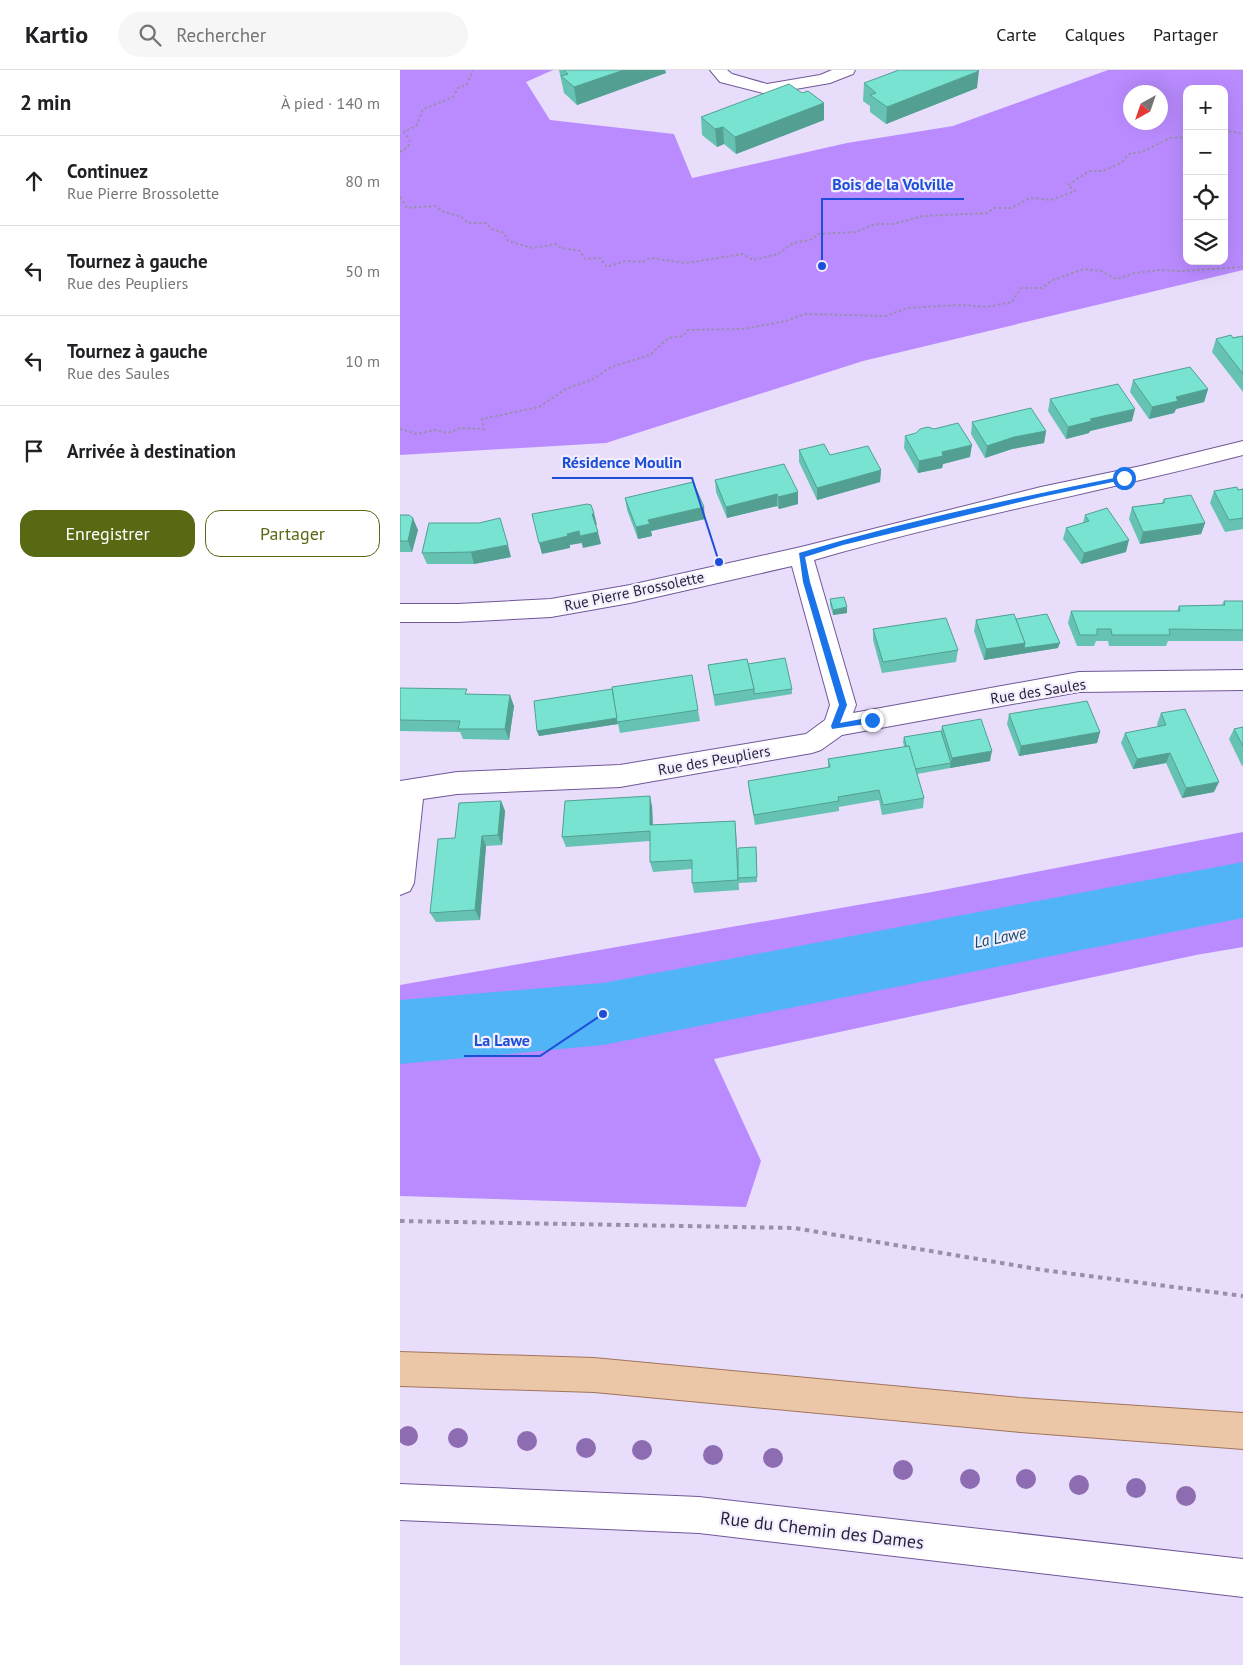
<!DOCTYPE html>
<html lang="fr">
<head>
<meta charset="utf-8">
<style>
  body { margin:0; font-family:"PT Sans",sans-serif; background:#f6f6f6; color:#202124 }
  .controls { position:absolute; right:15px; top:15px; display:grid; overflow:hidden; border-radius:10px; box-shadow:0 5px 20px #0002 }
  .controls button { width:45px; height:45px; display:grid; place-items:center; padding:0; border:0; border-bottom:1px solid #e0e0e0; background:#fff; color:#202124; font:25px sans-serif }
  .compass { position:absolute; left:723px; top:15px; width:45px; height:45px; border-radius:50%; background:#fff; box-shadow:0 5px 20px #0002; rotate:220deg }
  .stop { position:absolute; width:15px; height:15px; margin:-11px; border:4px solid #1a73e8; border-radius:50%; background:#fff }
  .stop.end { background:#1a73e8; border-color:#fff; box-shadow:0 1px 5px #0008 }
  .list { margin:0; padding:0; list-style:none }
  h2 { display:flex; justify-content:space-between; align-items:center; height:65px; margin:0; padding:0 20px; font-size:21px }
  h2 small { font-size:16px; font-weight:400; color:#757577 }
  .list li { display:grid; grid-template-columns:32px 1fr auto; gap:15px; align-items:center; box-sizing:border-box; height:90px; padding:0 20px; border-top:1px solid #e0e0e0 }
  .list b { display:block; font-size:19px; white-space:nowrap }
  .list p { margin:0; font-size:16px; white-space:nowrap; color:#757577 }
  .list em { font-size:16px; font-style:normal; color:#757577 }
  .actions { display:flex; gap:10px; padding:15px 20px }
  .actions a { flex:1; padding:11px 0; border:1px solid #576913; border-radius:15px; text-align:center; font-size:18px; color:#576913 }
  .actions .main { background:#576913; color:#fff }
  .icon { flex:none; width:28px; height:28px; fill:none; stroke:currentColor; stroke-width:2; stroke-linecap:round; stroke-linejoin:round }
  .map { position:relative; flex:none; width:843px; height:1595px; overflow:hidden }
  header { display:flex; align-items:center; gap:30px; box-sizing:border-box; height:70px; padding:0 25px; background:#fff; border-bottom:1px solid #e0e0e0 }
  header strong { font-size:24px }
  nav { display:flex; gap:28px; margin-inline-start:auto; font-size:18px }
  .search { width:350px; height:45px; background:#f6f6f6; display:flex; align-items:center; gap:12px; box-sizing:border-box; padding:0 18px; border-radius:28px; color:#757577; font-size:19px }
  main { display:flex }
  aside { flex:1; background:#fff }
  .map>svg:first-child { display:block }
  .forest { fill:#ba8bff; fill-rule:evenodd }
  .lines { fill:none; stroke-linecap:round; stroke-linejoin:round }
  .river { fill:#50b4f7; fill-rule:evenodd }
  .minor-casing { stroke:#715798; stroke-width:2 }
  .major-casing { stroke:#a0745b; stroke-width:2 }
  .path-far1 { stroke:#998fac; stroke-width:2; stroke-dasharray:2.5 2.5; stroke-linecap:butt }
  .path { stroke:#998fac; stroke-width:4; stroke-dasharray:4.5 4.5; stroke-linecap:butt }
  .minor { fill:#fff; fill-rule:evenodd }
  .major { fill:#ecc7a7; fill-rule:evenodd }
  .tree { fill:#8e6cb2 }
  .wall { fill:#66c3b3 }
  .shaded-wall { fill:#539f92 }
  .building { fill:#77e3d0; stroke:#539f92 }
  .route { fill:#1a73e8 }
  .labels { text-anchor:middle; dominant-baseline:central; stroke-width:4.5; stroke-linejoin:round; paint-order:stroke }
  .street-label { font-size:15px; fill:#2a1f3b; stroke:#f3eefd }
  .water-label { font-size:16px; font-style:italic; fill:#154b6c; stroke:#f3eefd }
  .near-street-label { font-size:18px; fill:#2a1f3b; stroke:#f3eefd }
  .leader { fill:none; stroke:#1d4ed8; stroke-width:2 }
  .callout-dot { fill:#1d4ed8; stroke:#f3eefd; stroke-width:2 }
  .callout-label { font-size:16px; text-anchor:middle; font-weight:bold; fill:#1d4ed8; stroke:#f3eefd; stroke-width:4.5; stroke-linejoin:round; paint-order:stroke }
</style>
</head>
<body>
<header>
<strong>Kartio</strong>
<div class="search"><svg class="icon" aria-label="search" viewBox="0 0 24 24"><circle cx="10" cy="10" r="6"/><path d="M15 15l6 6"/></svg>Rechercher</div>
<nav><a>Carte</a><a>Calques</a><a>Partager</a></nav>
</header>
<main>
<aside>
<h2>2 min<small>À pied · 140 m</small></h2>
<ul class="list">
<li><svg class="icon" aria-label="ahead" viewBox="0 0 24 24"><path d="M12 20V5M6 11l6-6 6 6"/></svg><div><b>Continuez</b><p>Rue Pierre Brossolette</p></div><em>80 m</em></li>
<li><svg class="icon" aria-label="left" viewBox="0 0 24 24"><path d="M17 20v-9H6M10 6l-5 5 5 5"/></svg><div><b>Tournez à gauche</b><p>Rue des Peupliers</p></div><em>50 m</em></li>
<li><svg class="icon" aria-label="left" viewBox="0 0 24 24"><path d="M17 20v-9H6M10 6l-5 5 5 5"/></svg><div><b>Tournez à gauche</b><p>Rue des Saules</p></div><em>10 m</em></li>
<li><svg class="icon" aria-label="arrive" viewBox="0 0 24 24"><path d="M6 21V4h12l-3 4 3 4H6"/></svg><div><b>Arrivée à destination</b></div></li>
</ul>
<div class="actions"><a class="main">Enregistrer</a><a>Partager</a></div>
</aside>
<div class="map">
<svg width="843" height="1595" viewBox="0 0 843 1595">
  <rect width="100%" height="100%" fill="#e8defc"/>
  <g class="forest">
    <path d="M0 0H153L126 12 150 50 274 64 292 108 447 73 553 56 708 0H843V200L463 291 206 373 0 385ZM787 19H824V191H787ZM730 22H760V52H730Z"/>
    <path d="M843 762V877L796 885 314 989 361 1091 346 1137 0 1126V915L532 822Z"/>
  </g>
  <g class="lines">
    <path class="river" d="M843 792V848L203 975 0 994V930L203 913Z"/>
    <g class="minor-casing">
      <g id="minor">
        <path d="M310 0H327L332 4 367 14 420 5 432 0H455L453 4 430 13 367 24 320 12Z"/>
        <path d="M843 371V385C700 422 555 449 414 490L456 635 453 643 679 602 843 600V620L679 622 442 665 421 680 412 683 220 717 57 724 23 729 14 813 10 821 0 825V711L57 702 220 695 406 664 425 650 430 635 392 496 230 533 151 547 58 552H0V534H58L151 529 230 515 401 477 641 417 741 396Z"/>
        <path d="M0 1414 299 1427 843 1489V1527L299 1463 0 1450Z"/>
      </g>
    </g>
    <g class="major-casing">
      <path id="major" d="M0 1282 194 1288 620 1328 843 1343V1379L620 1362 194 1322 0 1316Z"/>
    </g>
    <g class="path-far1">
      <path d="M824 60 843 64"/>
      <path d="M0 82 8 77 10 71 4 62 17 55 23 39 53 27 58 18 67 14 73 0"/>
      <path d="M0 127 7 138 35 136 44 142 60 146 68 153H86L92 159 104 163 108 171 132 178 156 174 161 178 180 181 185 189 200 188 207 197 225 191 243 192 250 188 286 193 343 184 353 190 378 184 393 173 410 170 419 164 455 162 476 154H493L523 146 587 143 594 138H611L630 128 651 130 675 121 668 115 689 101H703L721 93 729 84 742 82 770 68 787 67"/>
      <path d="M0 359 17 364 35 360 48 363 61 358 84 359 82 349 139 337 166 319 193 309 211 297 250 285 268 268 283 266 288 260 343 259 386 251 405 244 486 246 507 238 561 235 586 237 612 232 621 218H642L653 210 684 199 701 201 716 209 735 203 760 200 782 201 843 197"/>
    </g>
    <path class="path" d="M0 1151 395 1158 643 1200 843 1226"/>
    <use href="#minor" class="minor"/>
    <use href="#major" class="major"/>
  </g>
  <g class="tree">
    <circle cx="8" cy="1366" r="10"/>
    <circle cx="58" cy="1368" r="10"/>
    <circle cx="127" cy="1371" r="10"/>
    <circle cx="186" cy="1378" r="10"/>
    <circle cx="242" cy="1380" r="10"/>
    <circle cx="313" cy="1385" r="10"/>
    <circle cx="373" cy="1388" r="10"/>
    <circle cx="503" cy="1400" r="10"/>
    <circle cx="570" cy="1409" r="10"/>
    <circle cx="626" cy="1409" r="10"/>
    <circle cx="679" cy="1415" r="10"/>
    <circle cx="736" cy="1418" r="10"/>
    <circle cx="786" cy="1426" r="10"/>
  </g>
  <g class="wall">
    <path d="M159 0H265L266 3 177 35 164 23Z"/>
    <path d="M464 13 577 18 486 54 470 42V36L463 31Z"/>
    <path d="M402 23 424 33V50L336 84 324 74 317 77 302 65 301 47Z"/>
    <path d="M843 266V322L812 282 816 269Z"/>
    <path d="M733 310 808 319 804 332 776 339 774 343 749 349 730 322Z"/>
    <path d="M650 329 732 351 690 361 689 363 666 369 648 341Z"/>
    <path d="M572 352 646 361 644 373 612 379 585 388 571 364Z"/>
    <path d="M505 366 570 387 543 394 542 398 518 403 504 378Z"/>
    <path d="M399 380 430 385 481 400 480 412 417 430 399 392Z"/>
    <path d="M315 410 398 422V434L379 439 377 436 327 448 316 422Z"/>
    <path d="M843 419V459L825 462 810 433 814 421Z"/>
    <path d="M225 428 305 449 251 461 252 466 238 469 227 440Z"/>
    <path d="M764 429 805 453 801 464 740 474 729 449 732 437 762 433Z"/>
    <path d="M0 445 18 460 12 482H0Z"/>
    <path d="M685 445 726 482 681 494 663 469 666 458 683 453Z"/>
    <path d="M29 453 111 487 74 494H27L22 483Z"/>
    <path d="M430 529 447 537V543L433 545 430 535Z"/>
    <path d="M824 531H843V571H768L766 576H709L708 571H696L694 576H677L668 553 671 541H777L779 536 822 535Z"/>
    <path d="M616 549 658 578 584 590 574 561 576 550Z"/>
    <path d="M473 559 558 580 556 592 482 603 473 570Z"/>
    <path d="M348 594 392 619V624L315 636 308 595Z"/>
    <path d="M0 618 69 624 114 636 109 670 63 669 60 662 0 661Z"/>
    <path d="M298 640 300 651 220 663 218 654 139 666 137 661Z"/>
    <path d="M761 643 814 722 782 728 766 693 733 699 721 673 725 663 758 657 757 654Z"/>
    <path d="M609 644 700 662 697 673 619 686 607 654Z"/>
    <path d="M542 656 590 691 517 704 524 728 523 738 482 745 479 730 439 737V741L355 755 349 721 348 711 428 698V689L504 677 503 672 504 667 541 661Z"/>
    <path d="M843 657V695L842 696 829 669 834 659Z"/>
    <path d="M101 731 105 741 102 775 86 776 80 850 36 852 30 843 55 768Z"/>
    <path d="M252 736 253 755 335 751 338 805 357 782V812L339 813 338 808 339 820 294 823 292 813V799L253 802 250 792V771L166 777 162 767Z"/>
  </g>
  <g class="shaded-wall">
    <path d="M224 0H265L266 3 177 35 174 17Z"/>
    <path d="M579 1 577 18 486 54 487 37Z"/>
    <path d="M424 33V50L336 84 335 67Z"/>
    <path d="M323 57 324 74 317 77 315 59Z"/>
    <path d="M808 319 804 332 776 339 774 343 749 349 752 337 776 327Z"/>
    <path d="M735 339 732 351 690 361 689 363 666 369 668 357 690 349Z"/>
    <path d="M646 361 644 373 612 379 585 388 587 376 614 367Z"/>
    <path d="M572 375 570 387 543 394 542 398 518 403 519 391 542 382Z"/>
    <path d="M481 400 480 412 417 430V418Z"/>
    <path d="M398 422V434L379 439 378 427Z"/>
    <path d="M377 424V436L327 448 326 437Z"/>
    <path d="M304 437 305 449 251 461 252 466 238 469 236 457 248 450Z"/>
    <path d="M194 443 197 455H194L192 444Z"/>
    <path d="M13 448 18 460 12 482 8 471Z"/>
    <path d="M805 453 801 464 740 474 743 462Z"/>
    <path d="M179 461 182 473 170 475V478L142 484 139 473 167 464Z"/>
    <path d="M198 462 201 474 183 478 180 466Z"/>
    <path d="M729 470 726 482 681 494 684 483Z"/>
    <path d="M108 475 111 487 74 494 71 482Z"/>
    <path d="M447 537V543L433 545V540Z"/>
    <path d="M625 573H660L658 578 584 590 586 579Z"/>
    <path d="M214 624 219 654 218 652H217L218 654 139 666 137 661Z"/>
    <path d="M110 625 114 636 109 670 105 659Z"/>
    <path d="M700 662 697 673 619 686 621 676Z"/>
    <path d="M592 681 590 691 550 698 552 688Z"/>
    <path d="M770 683 766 693 733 699 737 689Z"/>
    <path d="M819 712 814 722 782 728 786 718Z"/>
    <path d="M250 726 252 736 253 765 250 755Z"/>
    <path d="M101 731 105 741 102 775 98 765Z"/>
    <path d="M335 751 336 761 339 820 338 810Z"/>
    <path d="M82 766 86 776 80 850 75 840Z"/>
  </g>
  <g class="building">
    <path d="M164 0H224L174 17 161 6 168 4Z"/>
    <path d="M499 0H578L579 1 487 37 470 25 476 23 464 13Z"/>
    <path d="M389 14 402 23 408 21 424 33 335 67 323 57 315 59 301 47Z"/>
    <path d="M831 265 833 268 843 266V304L816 269Z"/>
    <path d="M790 297 808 319 776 327 778 331 752 337 733 310Z"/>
    <path d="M718 314 735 339 690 349 692 351 668 357 650 329Z"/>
    <path d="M631 338 646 361 614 367 587 376 572 352Z"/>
    <path d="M558 353 572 375 542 382 543 386 519 391 505 366 516 363 520 359 528 357 534 359Z"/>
    <path d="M424 374 430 385 468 376 481 400 417 418 399 380Z"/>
    <path d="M384 394 398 422 378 427 377 424 326 437 315 410Z"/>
    <path d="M293 412 304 437 248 450 250 454 236 457 225 428Z"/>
    <path d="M837 417 838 420 843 419V448L829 450 814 421Z"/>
    <path d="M791 425 805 453 743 462 732 437 764 433V429Z"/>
    <path d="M187 434 191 435 194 443 192 444 198 462 180 466 179 461 167 464 168 466 139 473 132 444Z"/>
    <path d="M707 438 729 470 684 483 666 458 689 451 685 445Z"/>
    <path d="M0 445H9L13 448 8 471H0Z"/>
    <path d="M100 448 108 475 71 482 22 483 29 453H79Z"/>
    <path d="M444 527 447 537 433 540 430 529Z"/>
    <path d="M824 531H843V560L769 559 770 565H712L711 559H697V565H680L671 541H780L779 536 825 535Z"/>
    <path d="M614 544 625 573 586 579 576 550Z"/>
    <path d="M647 544 660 573 624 578 625 573 616 549Z"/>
    <path d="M546 548 558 580 483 592 473 559Z"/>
    <path d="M385 588 392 619 354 624V619L348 594Z"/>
    <path d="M347 589 354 619 314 625 308 595Z"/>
    <path d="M292 605 298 640 217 652 212 617Z"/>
    <path d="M0 618 67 619 65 624 110 625 105 659H58L60 651 0 650Z"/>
    <path d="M212 619 217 648 137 661 134 631Z"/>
    <path d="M687 631 700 662 621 676 609 644Z"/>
    <path d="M785 639 819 712 786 718 770 683 737 689 725 663 766 655 761 643Z"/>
    <path d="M581 649 592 681 552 688 542 656Z"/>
    <path d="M843 657V676L834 659Z"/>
    <path d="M541 661 551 693 515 699 509 676H506L504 667Z"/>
    <path d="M509 676 524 728 483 735 479 720 438 727 439 731 354 745 348 711 430 697 428 689Z"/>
    <path d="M250 726V755L335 751 338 810 292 813V790L250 792V761L162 767 165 731Z"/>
    <path d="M101 731 98 765 82 766 75 840 30 843 38 769 55 768 59 733Z"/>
    <path d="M356 777 357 807 338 808V778Z"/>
  </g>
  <path class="route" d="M724 406H727V409L641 427 443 475 405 487 410 512 447 635 440 653 472 647 476 650 472 653 432 659 431 656 439 635 403 512 399 483C505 451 615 428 724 406Z"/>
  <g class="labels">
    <g class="street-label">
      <text transform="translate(234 521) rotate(-12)">Rue Pierre Brossolette</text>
      <text transform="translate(638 621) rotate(-9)">Rue des Saules</text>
      <text transform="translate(314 690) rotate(-10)">Rue des Peupliers</text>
    </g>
    <g class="water-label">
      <text transform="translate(600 867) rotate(-11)">La Lawe</text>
    </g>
    <g class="near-street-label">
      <text transform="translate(422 1460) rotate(7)">Rue du Chemin des Dames</text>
    </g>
  </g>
  <path class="leader" d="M422 196L422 129H564M319 492L292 408H152M203 944L140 986H64"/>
  <g class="callout-dot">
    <circle cx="422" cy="196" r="5"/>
    <circle cx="319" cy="492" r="5"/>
    <circle cx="203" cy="944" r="5"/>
  </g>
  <g class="callout-label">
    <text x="493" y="120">Bois de la Volville</text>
    <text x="222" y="398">Résidence Moulin</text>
    <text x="102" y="976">La Lawe</text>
  </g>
</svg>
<div class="controls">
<button>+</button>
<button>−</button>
<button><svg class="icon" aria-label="locate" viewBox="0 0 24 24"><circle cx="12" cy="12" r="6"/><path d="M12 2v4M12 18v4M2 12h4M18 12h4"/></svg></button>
<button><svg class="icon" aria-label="layers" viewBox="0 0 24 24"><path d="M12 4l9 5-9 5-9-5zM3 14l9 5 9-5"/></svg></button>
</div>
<svg class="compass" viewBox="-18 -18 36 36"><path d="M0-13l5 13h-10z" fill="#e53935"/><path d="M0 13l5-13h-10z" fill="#757577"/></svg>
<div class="stop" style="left:724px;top:408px"></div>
<div class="stop end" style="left:472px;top:650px"></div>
</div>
</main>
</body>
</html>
